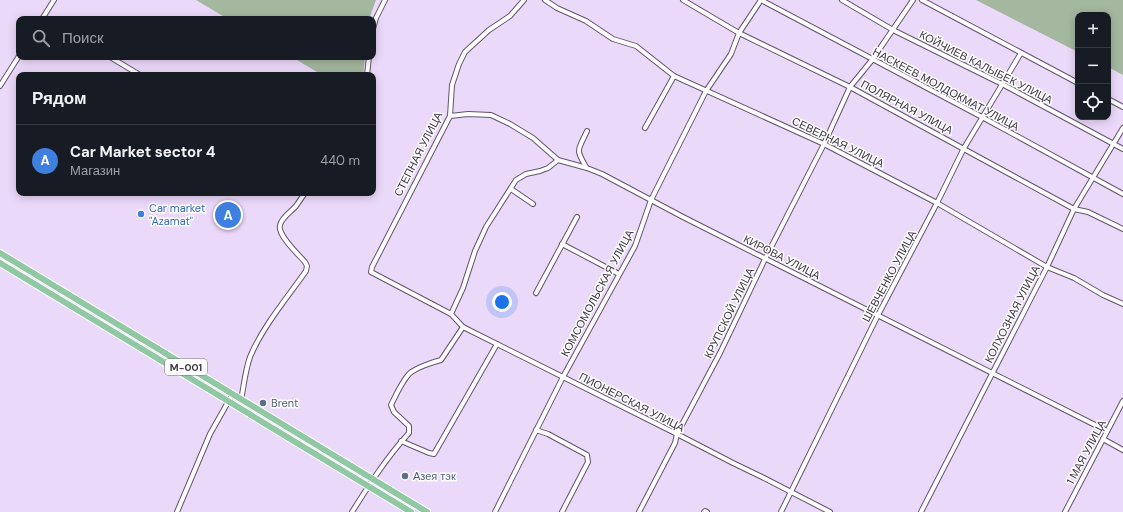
<!DOCTYPE html>
<html lang="ru">
<head>
<meta charset="utf-8">
<style>
  body { margin:0; font-family:"DM Sans",sans-serif; background:#242831; color:#f1f3f6 }
  .controls { position:absolute; right:12px; top:12px; display:grid; overflow:hidden; border-radius:8px; box-shadow:0 2px 10px #0003 }
  .controls button { width:36px; height:36px; display:grid; place-items:center; padding:0; border:0; border-bottom:1px solid #363941; background:#171b24; color:#f1f3f6; font:20px sans-serif }
  .you { position:absolute; left:502px; top:302px; width:14px; height:14px; margin:-10px; border:3px solid #fff; border-radius:50%; background:#1a73e8; box-shadow:0 0 0 6px #1a73e833 }
  .badge { display:grid; place-items:center; width:26px; height:26px; border-radius:50%; background:#b45309; color:#fff; font-size:13px; font-weight:700 }
  .pin { position:absolute; translate:-50% -50%; border:2px solid #fff; box-shadow:0 1px 4px #0006 }
  .list { margin:0; padding:0; list-style:none }
  h2 { display:flex; justify-content:space-between; align-items:center; height:52px; margin:0; padding:0 16px; font-size:17px }
  h2 small { font-size:13px; font-weight:400; color:#9ea1a6 }
  .list li { display:grid; grid-template-columns:26px 1fr auto; gap:12px; align-items:center; box-sizing:border-box; height:72px; padding:0 16px; border-top:1px solid #363941 }
  .list b { display:block; font-size:15px; white-space:nowrap }
  .list p { margin:0; font-size:13px; white-space:nowrap; color:#9ea1a6 }
  .list em { font-size:13px; font-style:normal; color:#9ea1a6 }
  .icon { flex:none; width:22px; height:22px; fill:none; stroke:currentColor; stroke-width:2; stroke-linecap:round; stroke-linejoin:round }
  .map { position:relative; flex:none; width:1123px; height:512px; overflow:hidden }
  .search { position:absolute; background:#171b24; box-shadow:0 2px 10px #0003; left:16px; top:16px; width:360px; height:44px; display:flex; align-items:center; gap:10px; box-sizing:border-box; padding:0 14px; border-radius:8px; color:#9ea1a6; font-size:15px }
  .panel { position:absolute; background:#171b24; box-shadow:0 2px 10px #0003; left:16px; top:72px; width:360px; height:124px; border-radius:8px }
  .map>svg:first-child { display:block }
  .grass { fill:#a4b79f }
  .lines { fill:none; stroke-linecap:round; stroke-linejoin:round }
  .minor-casing { stroke:#63536f; stroke-width:6 }
  .primary-casing { stroke:#fff; stroke-width:8 }
  .minor { stroke:#fff; stroke-width:4 }
  .primary { stroke:#91c8a4; stroke-width:6 }
  .shop-dot { fill:#3f7fe0; stroke:#fff; stroke-width:1.5 }
  .service-dot { fill:#5c6f8a; stroke:#fff; stroke-width:1.5 }
  .labels { text-anchor:middle; dominant-baseline:central; stroke-width:3; stroke-linejoin:round; paint-order:stroke }
  .shield { fill:#fff; stroke:#77727b; stroke-width:1 }
  .shield-label { font-size:10px; font-weight:bold; fill:#3d3643 }
  .street-label { font-size:11px; fill:#3d3643; stroke:#fff }
  .shop-label { font-size:11px; fill:#366cbe; stroke:#fff; text-anchor:start }
  .service-label { font-size:11px; fill:#4e5e75; stroke:#fff; text-anchor:start }
</style>
</head>
<body>
<div class="map">
<svg width="1123" height="512" viewBox="0 0 1123 512">
  <rect width="100%" height="100%" fill="#ebd9fa"/>
  <g class="grass">
    <path d="M196 0H376L369 19H228Z"/>
    <path d="M976 0H1123V75L1108 67V15H1078V52Z"/>
    <path d="M292 57H365L363 75H322Z"/>
  </g>
  <g class="lines">
    <g class="minor-casing">
      <g id="minor">
        <path d="M524 0 510 16 489 30 465 52 459 64 452 85 450 116 372 267 371 272 451 314 463 327 677 434 733 463 762 477 830 512"/>
        <path d="M545 0 557 8 586 21 613 39 636 46 674 76 824 144 937 203 1047 267 1074 278 1103 295 1123 304"/>
        <path d="M683 0 739 33 850 87 1074 209 1088 212 1123 229"/>
        <path d="M761 0 982 117 1123 194"/>
        <path d="M842 0 893 30 1002 84 1123 149"/>
        <path d="M922 0 1078 83"/>
        <path d="M42 19 54 0"/>
        <path d="M373 29 376 18 385 0"/>
        <path d="M110 57 140 75"/>
        <path d="M367 75 369 57"/>
        <path d="M0 86 19 56"/>
        <path d="M1108 99 1123 107"/>
        <path d="M450 116 468 114 491 115 510 124 533 138 558 160 587 168 602 174 683 217 1107 431"/>
        <path d="M645 128 674 76"/>
        <path d="M586 167C575 148 578 151 587 131"/>
        <path d="M511 189 533 204"/>
        <path d="M562 244 619 274"/>
        <path d="M536 293 577 217"/>
        <path d="M451 314 463 288 475 251 486 227 516 180 526 174 540 171 548 168 558 160"/>
        <path d="M241 400C244 386 245 371 250 357 263 326 287 298 306 271L307 266 305 262C299 255 277 235 280 225 282 217 291 212 296 206 299 202 302 197 305 193"/>
        <path d="M536 430 548 434 587 455 588 462 562 512"/>
        <path d="M1103 439 1123 450"/>
        <path d="M401 441 429 453 434 454 497 344"/>
        <path d="M177 512 210 434 232 395"/>
        <path d="M352 512C369 485 387 457 409 433V426L394 412 391 405C396 395 401 383 409 374 415 368 433 362 441 360L463 327"/>
        <path d="M495 512 563 377 635 246 651 200 706 91 731 54 739 33 761 0"/>
        <path d="M639 512 675 443 677 434 720 353 765 259 824 144 850 87 872 60 913 0"/>
        <path d="M704 512 705 511 707 512"/>
        <path d="M781 512 878 315 937 203 964 148 1021 53"/>
        <path d="M921 512 1047 267 1074 209 1123 128"/>
        <path d="M1065 512 1123 401"/>
      </g>
    </g>
    <g class="primary-casing">
      <g id="primary">
        <path d="M0 253 427 512"/>
        <path d="M0 263 411 512"/>
      </g>
    </g>
    <use href="#minor" class="minor"/>
    <use href="#primary" class="primary"/>
  </g>
  <circle class="shop-dot" cx="141" cy="214" r="4"/>
  <g class="service-dot">
    <circle cx="263" cy="403" r="4"/>
    <circle cx="405" cy="476" r="4"/>
  </g>
  <g class="labels">
    <rect class="shield" x="165" y="359" width="42" height="16" rx="3"/>
    <g class="shield-label">
      <text x="186" y="367">M-001</text>
    </g>
    <g class="street-label">
      <text transform="translate(986 67) rotate(27)">КОЙЧИЕВ КАЛЫБЕК УЛИЦА</text>
      <text transform="translate(946 89) rotate(28)">НАСКЕЕВ МОЛДОКМАТ УЛИЦА</text>
      <text transform="translate(907 107) rotate(28)">ПОЛЯРНАЯ УЛИЦА</text>
      <text transform="translate(838 142) rotate(26)">СЕВЕРНАЯ УЛИЦА</text>
      <text transform="translate(418 154) rotate(-63)">СТЕПНАЯ УЛИЦА</text>
      <text transform="translate(782 257) rotate(27)">КИРОВА УЛИЦА</text>
      <text transform="translate(889 276) rotate(-62)">ШЕВЧЕНКО УЛИЦА</text>
      <text transform="translate(597 293) rotate(-62)">КОМСОМОЛЬСКАЯ УЛИЦА</text>
      <text transform="translate(729 313) rotate(-64)">КРУПСКОЙ УЛИЦА</text>
      <text transform="translate(1012 314) rotate(-63)">КОЛХОЗНАЯ УЛИЦА</text>
      <text transform="translate(632 402) rotate(27)">ПИОНЕРСКАЯ УЛИЦА</text>
      <text transform="translate(1086 452) rotate(-62)">1 МАЯ УЛИЦА</text>
    </g>
    <g class="shop-label">
      <text x="149" y="208">Car market<tspan x="149" dy="13">"Azamat"</tspan></text>
    </g>
    <g class="service-label">
      <text x="271" y="403">Brent</text>
      <text x="413" y="476">Азея тэк</text>
    </g>
  </g>
</svg>
<div class="controls">
<button>+</button>
<button>−</button>
<button><svg class="icon" aria-label="locate" viewBox="0 0 24 24"><circle cx="12" cy="12" r="6"/><path d="M12 2v4M12 18v4M2 12h4M18 12h4"/></svg></button>
</div>
<div class="you"></div>
<div class="pin badge" style="left:228px;top:215px;background:#3f7fe0">A</div>
<div class="search"><svg class="icon" aria-label="search" viewBox="0 0 24 24"><circle cx="10" cy="10" r="6"/><path d="M15 15l6 6"/></svg>Поиск</div>
<section class="panel">
<h2>Рядом<small></small></h2>
<ul class="list">
<li><span class="badge" style="background:#3f7fe0">A</span><div><b>Car Market sector 4</b><p>Магазин</p></div><em>440 m</em></li>
</ul>
</section>
</div>
</body>
</html>
